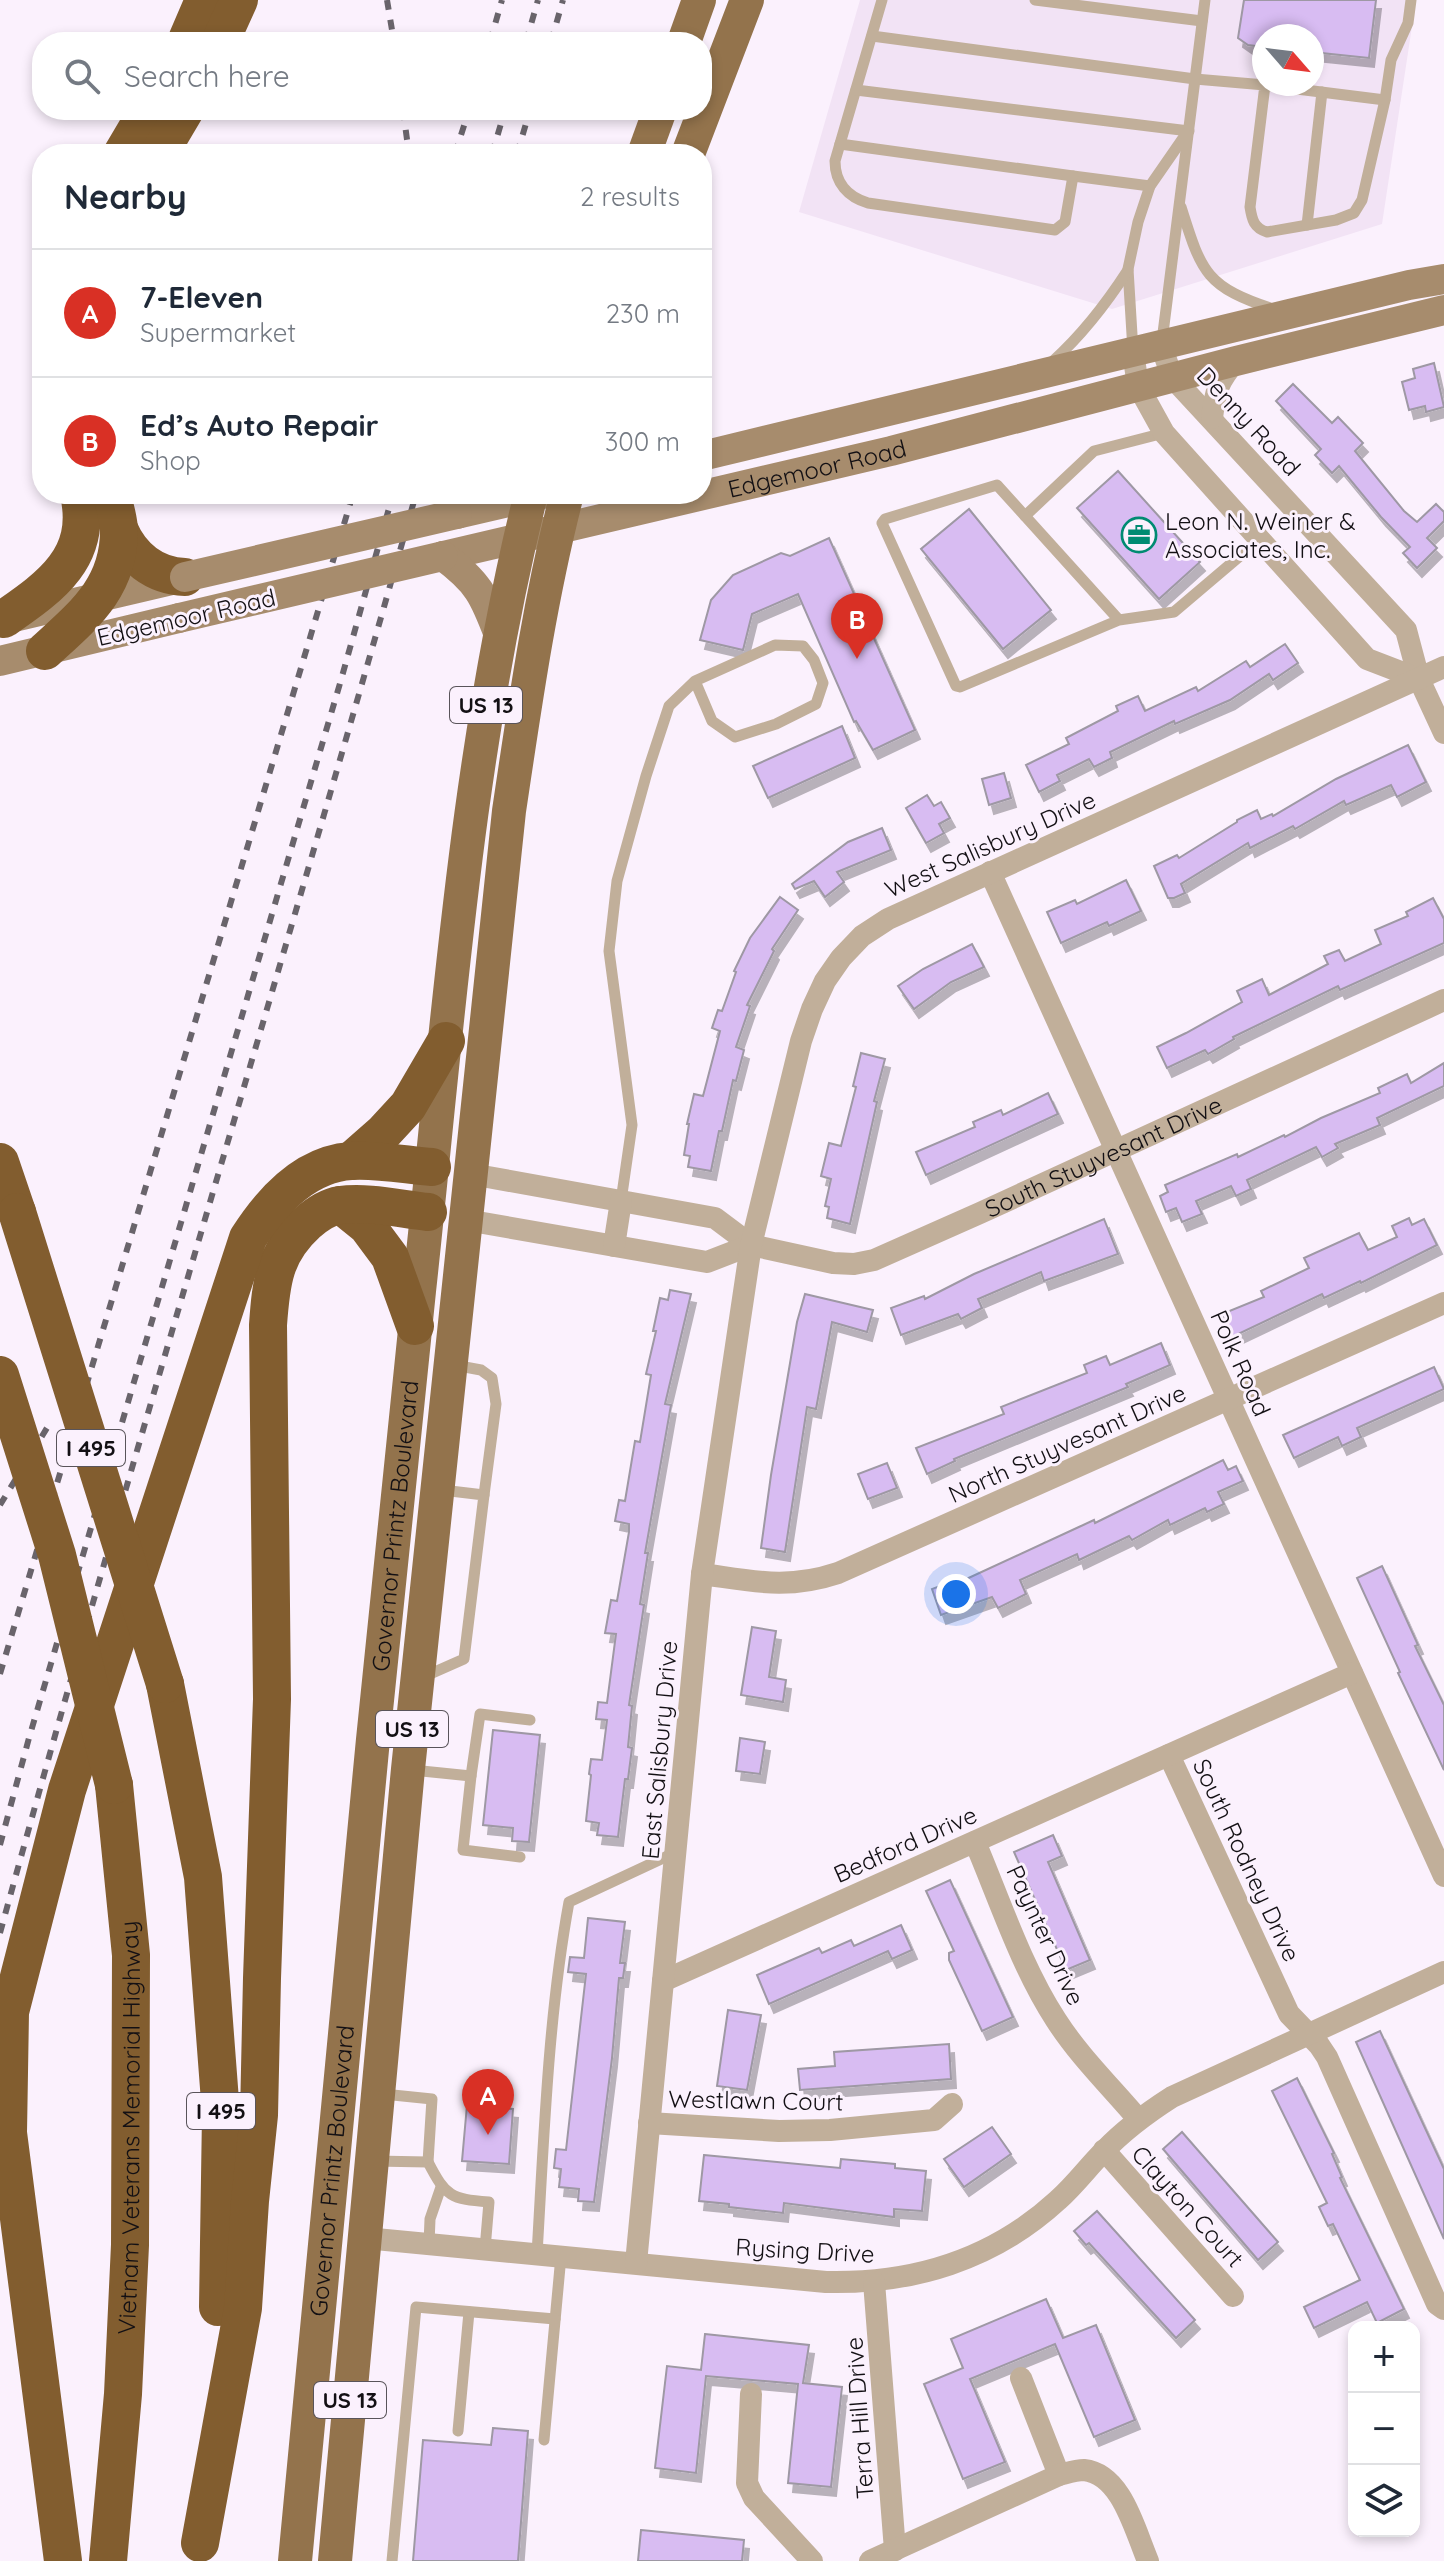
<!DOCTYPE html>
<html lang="en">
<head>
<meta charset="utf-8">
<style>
  body { margin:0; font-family:Quicksand,sans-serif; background:#f2f2f3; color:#1f2937 }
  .controls { position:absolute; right:24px; bottom:24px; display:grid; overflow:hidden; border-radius:16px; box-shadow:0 4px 12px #0003 }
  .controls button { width:72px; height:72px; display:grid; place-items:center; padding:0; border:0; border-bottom:2px solid #e0e1e3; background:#fff; color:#1f2937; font:40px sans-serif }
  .compass { position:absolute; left:1252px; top:24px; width:72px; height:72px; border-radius:50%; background:#fff; box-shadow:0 4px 12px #0003; rotate:118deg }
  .you { position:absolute; left:956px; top:1594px; width:28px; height:28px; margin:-20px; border:6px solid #fff; border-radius:50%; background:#1a73e8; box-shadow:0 0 0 12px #1a73e833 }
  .badge { display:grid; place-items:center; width:52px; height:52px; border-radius:50%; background:#d93025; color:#fff; font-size:26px; font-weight:700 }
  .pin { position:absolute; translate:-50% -66px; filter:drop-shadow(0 2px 4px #0008) }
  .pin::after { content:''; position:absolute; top:42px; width:28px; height:24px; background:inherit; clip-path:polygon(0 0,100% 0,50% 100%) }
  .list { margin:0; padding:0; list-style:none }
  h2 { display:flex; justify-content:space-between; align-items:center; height:104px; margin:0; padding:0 32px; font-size:34px }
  h2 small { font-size:26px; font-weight:400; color:#747a83 }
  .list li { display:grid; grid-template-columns:52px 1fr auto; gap:24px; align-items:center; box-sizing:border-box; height:128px; padding:0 32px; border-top:2px solid #e0e1e3 }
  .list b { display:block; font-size:30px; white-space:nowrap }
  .list p { margin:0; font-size:26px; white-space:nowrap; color:#747a83 }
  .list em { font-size:26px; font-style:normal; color:#747a83 }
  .icon { flex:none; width:44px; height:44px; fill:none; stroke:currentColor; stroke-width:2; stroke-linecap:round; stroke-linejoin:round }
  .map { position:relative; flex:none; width:1444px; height:2561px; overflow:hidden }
  .search { position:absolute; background:#fff; box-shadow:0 4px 12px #0003; left:32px; top:32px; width:680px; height:88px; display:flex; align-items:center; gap:20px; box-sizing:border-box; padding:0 28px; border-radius:32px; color:#747a83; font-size:30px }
  .panel { position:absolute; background:#fff; box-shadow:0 4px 12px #0003; left:32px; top:144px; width:680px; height:360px; border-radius:32px }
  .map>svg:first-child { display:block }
  .built { fill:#f2e3f5; fill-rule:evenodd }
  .building { fill:#d8bcf2; stroke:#9e98a4; stroke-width:2; filter:url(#shadow) }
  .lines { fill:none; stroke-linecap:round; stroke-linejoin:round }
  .lane { stroke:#c1af9a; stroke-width:11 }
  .street { stroke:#c1af9a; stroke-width:22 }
  .secondary { stroke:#a78c6d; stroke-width:30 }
  .primary { stroke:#93734c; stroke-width:34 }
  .highway { stroke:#825d2f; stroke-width:38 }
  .rail { stroke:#69646b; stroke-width:6; stroke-dasharray:10 10; stroke-linecap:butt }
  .secondary-bridge { stroke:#a78c6d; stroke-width:30 }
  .highway-bridge { stroke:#825d2f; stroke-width:38 }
  .labels { text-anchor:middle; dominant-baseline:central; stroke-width:6; stroke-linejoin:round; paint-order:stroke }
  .shield { fill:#fbf1fd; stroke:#59545a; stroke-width:2 }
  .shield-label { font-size:22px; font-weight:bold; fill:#131014 }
  .street-label { font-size:24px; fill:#131014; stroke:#fbf1fd }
  .poi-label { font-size:24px; fill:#131014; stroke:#fbf1fd; text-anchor:start }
</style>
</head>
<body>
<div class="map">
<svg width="1444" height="2561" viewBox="0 0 1444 2561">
  <defs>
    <filter id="shadow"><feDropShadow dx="5" dy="9" stdDeviation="0" flood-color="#0004"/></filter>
  </defs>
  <rect width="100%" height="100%" fill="#fbf1fd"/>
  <path class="built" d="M860 0H1416L1382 224 1112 309 799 212ZM1264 36H1312V84H1264Z"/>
  <g class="building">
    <path d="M1244 0H1376L1369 58 1312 52V36H1264V47L1248 45 1238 38Z"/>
    <path d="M1434 363 1444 407 1426 412 1425 406 1409 410 1402 382 1415 378 1413 369Z"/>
    <path d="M1293 384 1332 423 1338 417 1363 443 1355 451 1404 511 1417 522 1436 504 1444 512V521L1427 538 1437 548 1417 568 1403 553 1410 547 1381 517 1339 466 1332 473 1315 455 1321 449 1276 401Z"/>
    <path d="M1118 471 1200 562 1159 599 1077 508Z"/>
    <path d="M969 509 1051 610 1003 649 921 549Z"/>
    <path d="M829 538 915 730 873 750 856 721 854 722 798 594 752 614 743 650 700 640 711 600 733 575 781 553 790 556Z"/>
    <path d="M1285 644 1298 663 1273 680 1269 674 1230 700 1175 724 1174 721 1110 752 1112 758 1094 767 1089 759 1057 775 1060 781 1039 792 1026 765 1069 744 1066 738 1118 711 1116 706 1138 696 1145 711 1196 687 1198 691 1246 661 1250 667Z"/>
    <path d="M842 726 855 758 768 798 753 766Z"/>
    <path d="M1408 745 1426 782 1397 797 1391 785 1346 805 1344 801 1295 829 1293 826 1250 848 1248 843 1181 884 1185 893 1174 898H1168L1154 866 1177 855 1179 858 1237 822V820L1257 810 1261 819 1272 814 1273 816 1336 779Z"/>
    <path d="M1004 773 1011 798 989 805 982 779Z"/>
    <path d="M927 795 934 806 941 802 950 818 939 824 944 833 926 843 906 808Z"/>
    <path d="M882 828 891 850 837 872 844 882 825 897 814 881 795 889 792 884 848 842Z"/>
    <path d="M1126 880 1141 911 1109 926 1107 922 1061 943 1047 912 1075 900 1077 904Z"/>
    <path d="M780 897 798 910 772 949 774 951 747 1005 750 1006 736 1047 744 1050 736 1081 733 1080 722 1131H719L711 1171 688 1167 690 1156 684 1155 689 1124H687L694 1094 703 1096 720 1031 712 1028 718 1010 722 1011 736 972 734 971 750 938Z"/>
    <path d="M1433 898 1444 919V943L1340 990 1338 986 1233 1037 1234 1039 1208 1054 1205 1050 1167 1068 1157 1047 1186 1033 1242 1002 1237 991 1262 979 1269 995 1328 964 1324 956 1339 950 1345 961 1381 944 1375 930 1408 916 1406 912Z"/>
    <path d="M972 944 984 967 951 982 914 1009 898 986 923 969Z"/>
    <path d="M861 1053 885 1059 874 1101 877 1102 850 1224 827 1218 829 1207 825 1206 831 1179 821 1176 829 1143 841 1146 856 1087 853 1086Z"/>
    <path d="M1444 1063V1086L1377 1118 1380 1125 1335 1144 1338 1148 1322 1157 1316 1147 1247 1180 1251 1189 1236 1196 1231 1186 1196 1201 1202 1214 1182 1222 1176 1208 1166 1212 1160 1196 1168 1192 1165 1185 1237 1154 1238 1157 1284 1135 1285 1137 1321 1118 1380 1093 1378 1088 1407 1074 1411 1083Z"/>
    <path d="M1048 1093 1058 1114 926 1175 916 1152 975 1127 973 1122 1001 1110 1003 1115Z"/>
    <path d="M1409 1218 1412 1225 1424 1219 1437 1245 1361 1283 1360 1281 1324 1298 1322 1294 1232 1337 1222 1314 1264 1297 1261 1291 1309 1268 1304 1258 1359 1233 1368 1250 1397 1237 1392 1226Z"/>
    <path d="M1104 1219 1118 1254 1044 1281 1041 1272 978 1299 982 1308 961 1319 958 1314 901 1335 891 1308 924 1296 925 1299 974 1274Z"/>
    <path d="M670 1290 691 1294 665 1404 671 1405 645 1553H648L640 1604 644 1605 629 1705 632 1706 628 1747 632 1748 628 1779H625L618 1837 597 1835 599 1823 586 1821 591 1775 589 1774 591 1759 602 1760 607 1720 596 1719 598 1702 607 1703 616 1634 605 1633 611 1600 617 1601 629 1532V1524L615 1521 619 1500 625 1501 635 1441 640 1442 651 1375 646 1374 656 1331H653L660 1298 668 1300Z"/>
    <path d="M805 1294 873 1310 867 1332 832 1322 816 1409 807 1407 785 1552 761 1548 771 1475 797 1322Z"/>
    <path d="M1161 1343 1170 1365 1126 1384 1128 1387 954 1459 955 1461 927 1474 916 1448 1004 1414 1001 1407 1087 1373 1084 1365 1106 1356 1110 1365Z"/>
    <path d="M1434 1367 1444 1389 1357 1428 1361 1437 1342 1446 1338 1437 1294 1458 1283 1435Z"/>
    <path d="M1223 1460 1228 1470 1236 1466 1243 1481 1218 1492 1224 1504 1207 1512 1205 1508 1170 1525 1168 1520 1132 1540 1129 1536 1079 1560 1077 1554 1020 1580 1026 1594 998 1608 992 1597 941 1615 932 1589 961 1578 962 1581 1094 1520 1095 1523Z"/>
    <path d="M887 1463 897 1488 868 1499 858 1474Z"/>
    <path d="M1382 1566 1418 1645 1415 1646 1444 1705V1770L1398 1673 1400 1672 1357 1578Z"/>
    <path d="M752 1627 776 1631 769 1677 786 1680 783 1702 741 1695Z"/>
    <path d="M493 1730 540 1735 529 1842 512 1841 513 1828 483 1825Z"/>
    <path d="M740 1738 765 1742 760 1774 736 1771Z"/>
    <path d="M1053 1835 1062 1856 1048 1862 1090 1960 1066 1970 1014 1852Z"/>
    <path d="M950 1880 1013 2017 982 2031 949 1960V1953L954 1951 926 1891Z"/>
    <path d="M588 1918 625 1922 620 1963H625L623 1978H619L612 2058 594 2202 578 2201 579 2189 559 2187 561 2169 554 2168 556 2149 566 2150 586 1974 568 1972 570 1957 584 1958Z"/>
    <path d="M901 1925 912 1950 892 1959 888 1951 769 2004 757 1975 819 1948 822 1953 851 1940 854 1946Z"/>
    <path d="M728 2010 761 2015 747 2090 717 2086Z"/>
    <path d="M1380 2031 1444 2169V2239L1356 2042Z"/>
    <path d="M949 2044 951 2079 800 2090 798 2069 835 2066 834 2052Z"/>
    <path d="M1297 2078 1334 2153 1332 2154 1342 2177 1340 2178 1404 2309 1377 2323 1367 2302 1314 2328 1304 2307 1360 2280 1333 2224 1328 2226 1319 2207 1327 2203 1272 2091Z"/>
    <path d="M467 2105 513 2109 509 2164 462 2161Z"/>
    <path d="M992 2127 1011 2154 964 2187 944 2159Z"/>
    <path d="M1182 2132 1278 2242 1258 2260 1163 2149Z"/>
    <path d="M704 2155 840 2168 841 2159 895 2164V2168L926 2171 922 2211 894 2209V2217L784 2203 783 2213 729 2207V2204L699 2201Z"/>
    <path d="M1097 2211 1195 2320 1176 2338 1089 2243 1086 2245 1074 2231Z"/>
    <path d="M1046 2299 1063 2338 1096 2325 1135 2420 1094 2437 1055 2344 970 2379 1005 2462 963 2479 924 2384 963 2368 951 2339Z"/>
    <path d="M705 2334 809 2345 803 2383 842 2387 831 2487 788 2483 798 2384 706 2376 696 2473 655 2468 667 2366 701 2370Z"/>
    <path d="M493 2428 528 2431 518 2561H413L423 2440 491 2445Z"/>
    <path d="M641 2530 744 2540 742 2561H638Z"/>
  </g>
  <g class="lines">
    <g class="lane">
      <path d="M882 0 835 161C835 183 848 197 868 203L1055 230 1065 222 1073 176 1150 186"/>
      <path d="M1035 0 1202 21"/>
      <path d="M872 36 1195 79 1265 85 1250 207C1252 220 1254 228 1267 232L1336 220 1354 213 1362 200 1385 100 1265 85"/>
      <path d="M856 90 1189 131"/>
      <path d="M1385 100 1391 60 1408 23 1411 0"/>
      <path d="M840 144 1073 176"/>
      <path d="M1181 207C1202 274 1206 287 1276 310"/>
      <path d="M1307 225 1322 92"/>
      <path d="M1162 341 1205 0"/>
      <path d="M1133 351 1128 269 1138 222 1150 186 1186 134"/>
      <path d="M1053 361C1083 334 1106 304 1128 270"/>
      <path d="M1025 516 1094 451 1164 433"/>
      <path d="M1119 620 997 485 885 519 882 523 956 686 960 687 1119 620 1174 612 1260 539"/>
      <path d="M621 1201 632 1125 609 951 617 881 646 776 669 706 695 681 775 645 803 646 814 660 823 683 816 704 776 724 735 737 712 721 695 681"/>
      <path d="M454 1365 481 1370 492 1378 496 1404 484 1495"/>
      <path d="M421 1678 464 1659 484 1495 442 1490"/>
      <path d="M412 1770 471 1776 463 1850 520 1857"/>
      <path d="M471 1776 480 1714 530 1720"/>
      <path d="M374 2161 428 2162 432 2099 383 2094"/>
      <path d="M428 2162C446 2197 451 2199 489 2202L485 2249"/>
      <path d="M429 2244 430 2219 441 2187"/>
      <path d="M537 2254C544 2137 548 2017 569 1902L674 1853"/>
      <path d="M458 2431 469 2312"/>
      <path d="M544 2440 561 2256"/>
      <path d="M392 2561 416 2307 555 2319"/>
    </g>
    <g class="street">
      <path d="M1161 345 1172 377 1406 630 1419 679 1444 733"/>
      <path d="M1133 352 1138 386 1164 433 1367 659 1419 679"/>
      <path d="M1212 418C1215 392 1218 381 1236 361"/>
      <path d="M990 872 1444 1876"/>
      <path id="s1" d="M471 1174 715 1218 751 1245 833 1263 854 1264 874 1260 980 1213 1444 1000"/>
      <path d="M466 1220 707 1262 751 1245"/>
      <path d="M614 1246 621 1201"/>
      <path d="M702 1574C753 1581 787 1590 838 1573L1444 1303"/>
      <path d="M1169 1755 1289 2014 1319 2045 1327 2057 1437 2304 1444 2309"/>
      <path d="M975 1842C1000 1901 1021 1966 1056 2020 1079 2056 1111 2087 1138 2119"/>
      <path d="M663 1981 1352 1673"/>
      <path d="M649 2123 779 2131 830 2130 934 2120 952 2104"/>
      <path d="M1104 2150 1233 2296"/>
      <path d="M365 2238 826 2282C912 2284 993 2260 1058 2200 1075 2185 1088 2167 1104 2151 1125 2129 1147 2113 1172 2097L1444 1972"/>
      <path d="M636 2263 702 1574 751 1245 801 1041 812 1009 825 981 841 958 862 936 888 919 1444 667"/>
      <path d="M874 2282 895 2550"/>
      <path d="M1021 2378 1059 2475"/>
      <path d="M751 2394 747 2483 754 2498 812 2561"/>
      <path d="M870 2561 1059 2475C1067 2473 1076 2470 1084 2470 1122 2474 1135 2531 1148 2561"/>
    </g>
    <g class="secondary">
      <path d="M702 456 1409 285 1444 279"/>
      <path d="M457 514 543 494"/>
      <path id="s2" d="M443 556 891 451 1236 361 1444 310"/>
      <path d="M443 556C478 582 484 595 499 635"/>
      <path d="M10 618 185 577"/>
      <path d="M0 661 179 618"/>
    </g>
    <g class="primary">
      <path d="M684 42 699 0"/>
      <path d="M644 154 660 110"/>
      <path d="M688 154 747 0"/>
      <path id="s3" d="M295 2561C334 2137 374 1714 419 1291 448 1024 466 755 531 494"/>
      <path d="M335 2561 408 1769 509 811C525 704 540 598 567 494"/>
    </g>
    <g class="highway">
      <path d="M186 42 204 0"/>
      <path d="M220 42 239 0"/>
      <path d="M122 154 148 110"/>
      <path d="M159 154 185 110"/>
      <path d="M119 529C131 557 154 576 185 577"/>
      <path d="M4 619C50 587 93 558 79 494"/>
      <path d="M45 651C83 616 119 588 119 531 119 519 114 506 112 494"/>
      <path d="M351 1161 384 1132 408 1106 446 1041"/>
      <path d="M0 1162 17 1212"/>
      <path d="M341 1205 367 1226 390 1257 415 1326"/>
      <path d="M165 1684 203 1877 221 2114 218 2307"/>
      <path d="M200 2543 243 2308 250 2201 259 2115 262 1978 272 1699 268 1325C271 1282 274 1253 307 1223 316 1215 328 1207 340 1205 367 1201 400 1209 428 1212"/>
      <path d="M63 2561 8 2133 10 2012 67 1790 248 1238C271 1202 305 1164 351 1161 375 1159 407 1165 432 1167"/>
      <path id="s4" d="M108 2561 123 2394 130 2245 131 1955 114 1785"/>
    </g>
    <g class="rail">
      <path d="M387 0 394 42"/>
      <path d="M490 42 502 0"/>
      <path d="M526 42 538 0"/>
      <path d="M551 42 563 0"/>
      <path d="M403 110 409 154"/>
      <path d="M455 154 469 110"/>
      <path d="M492 154 505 110"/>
      <path d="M517 154 530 110"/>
      <path d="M0 1505 50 1423"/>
      <path d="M0 1674 353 494"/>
      <path d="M0 1845 29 1738 341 680 393 494"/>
      <path d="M0 1933C132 1451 281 974 416 494"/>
    </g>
    <g class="secondary-bridge">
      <path d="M185 577 457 514"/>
      <path d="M179 618 443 556"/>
    </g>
    <g class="highway-bridge">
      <path d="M17 1212 165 1684"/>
      <path d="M0 1375 57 1555 114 1785"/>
    </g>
  </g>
  <defs>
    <g id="office-ring" transform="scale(1.8)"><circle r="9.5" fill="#fbf1fd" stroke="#008b72" stroke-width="1.5"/><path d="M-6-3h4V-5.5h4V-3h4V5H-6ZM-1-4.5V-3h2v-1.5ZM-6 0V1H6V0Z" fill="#008b72"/></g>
  </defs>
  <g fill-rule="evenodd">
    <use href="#office-ring" x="1139" y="535"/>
  </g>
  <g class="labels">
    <g class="shield">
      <rect x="450" y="687" width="72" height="36" rx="6"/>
      <rect x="57" y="1430" width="68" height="36" rx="6"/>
      <rect x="376" y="1711" width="72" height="36" rx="6"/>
      <rect x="187" y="2093" width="68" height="36" rx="6"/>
      <rect x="314" y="2382" width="72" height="36" rx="6"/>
    </g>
    <g class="shield-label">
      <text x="486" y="705">US 13</text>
      <text x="91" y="1448">I 495</text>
      <text x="412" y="1729">US 13</text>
      <text x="221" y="2111">I 495</text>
      <text x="350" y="2400">US 13</text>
    </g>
    <g class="street-label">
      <text transform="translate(1249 421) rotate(47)">Denny Road</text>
      <text stroke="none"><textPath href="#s2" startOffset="384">Edgemoor Road</textPath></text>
      <text transform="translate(186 617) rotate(-13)">Edgemoor Road</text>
      <text transform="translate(990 844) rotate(-24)">West Salisbury Drive</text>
      <text stroke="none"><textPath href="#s1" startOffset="670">South Stuyvesant Drive</textPath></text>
      <text transform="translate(1241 1363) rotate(66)">Polk Road</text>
      <text transform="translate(1067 1443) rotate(-24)">North Stuyvesant Drive</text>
      <text stroke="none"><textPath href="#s3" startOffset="1040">Governor Printz Boulevard</textPath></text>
      <text transform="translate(659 1750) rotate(-85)">East Salisbury Drive</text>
      <text transform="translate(905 1844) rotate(-24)">Bedford Drive</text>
      <text transform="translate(1247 1860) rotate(65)">South Rodney Drive</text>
      <text transform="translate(1046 1935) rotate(65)">Paynter Drive</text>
      <text transform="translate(756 2100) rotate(1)">Westlawn Court</text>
      <text stroke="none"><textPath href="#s4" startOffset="434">Vietnam Veterans Memorial Highway</textPath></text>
      <text stroke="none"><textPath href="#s3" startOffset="392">Governor Printz Boulevard</textPath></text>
      <text transform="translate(1188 2206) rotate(48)">Clayton Court</text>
      <text transform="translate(805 2250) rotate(3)">Rysing Drive</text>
      <text transform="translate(859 2418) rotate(-94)">Terra Hill Drive</text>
    </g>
    <g class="poi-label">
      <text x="1165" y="521">Leon N. Weiner &amp;<tspan x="1165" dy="28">Associates, Inc.</tspan></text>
    </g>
  </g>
</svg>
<div class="controls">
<button>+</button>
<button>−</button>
<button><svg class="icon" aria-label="layers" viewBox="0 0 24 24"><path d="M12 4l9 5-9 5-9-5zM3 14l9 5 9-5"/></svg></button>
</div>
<svg class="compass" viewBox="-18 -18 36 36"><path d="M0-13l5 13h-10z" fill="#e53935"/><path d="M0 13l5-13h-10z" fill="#747a83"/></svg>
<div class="you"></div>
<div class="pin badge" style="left:488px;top:2135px">A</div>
<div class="pin badge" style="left:857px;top:659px">B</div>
<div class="search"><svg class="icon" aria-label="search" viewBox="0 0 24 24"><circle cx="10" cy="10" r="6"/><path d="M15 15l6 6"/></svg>Search here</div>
<section class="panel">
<h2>Nearby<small>2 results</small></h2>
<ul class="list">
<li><span class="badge">A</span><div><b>7-Eleven</b><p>Supermarket</p></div><em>230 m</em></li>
<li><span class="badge">B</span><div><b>Ed’s Auto Repair</b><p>Shop</p></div><em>300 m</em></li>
</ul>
</section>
</div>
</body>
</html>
